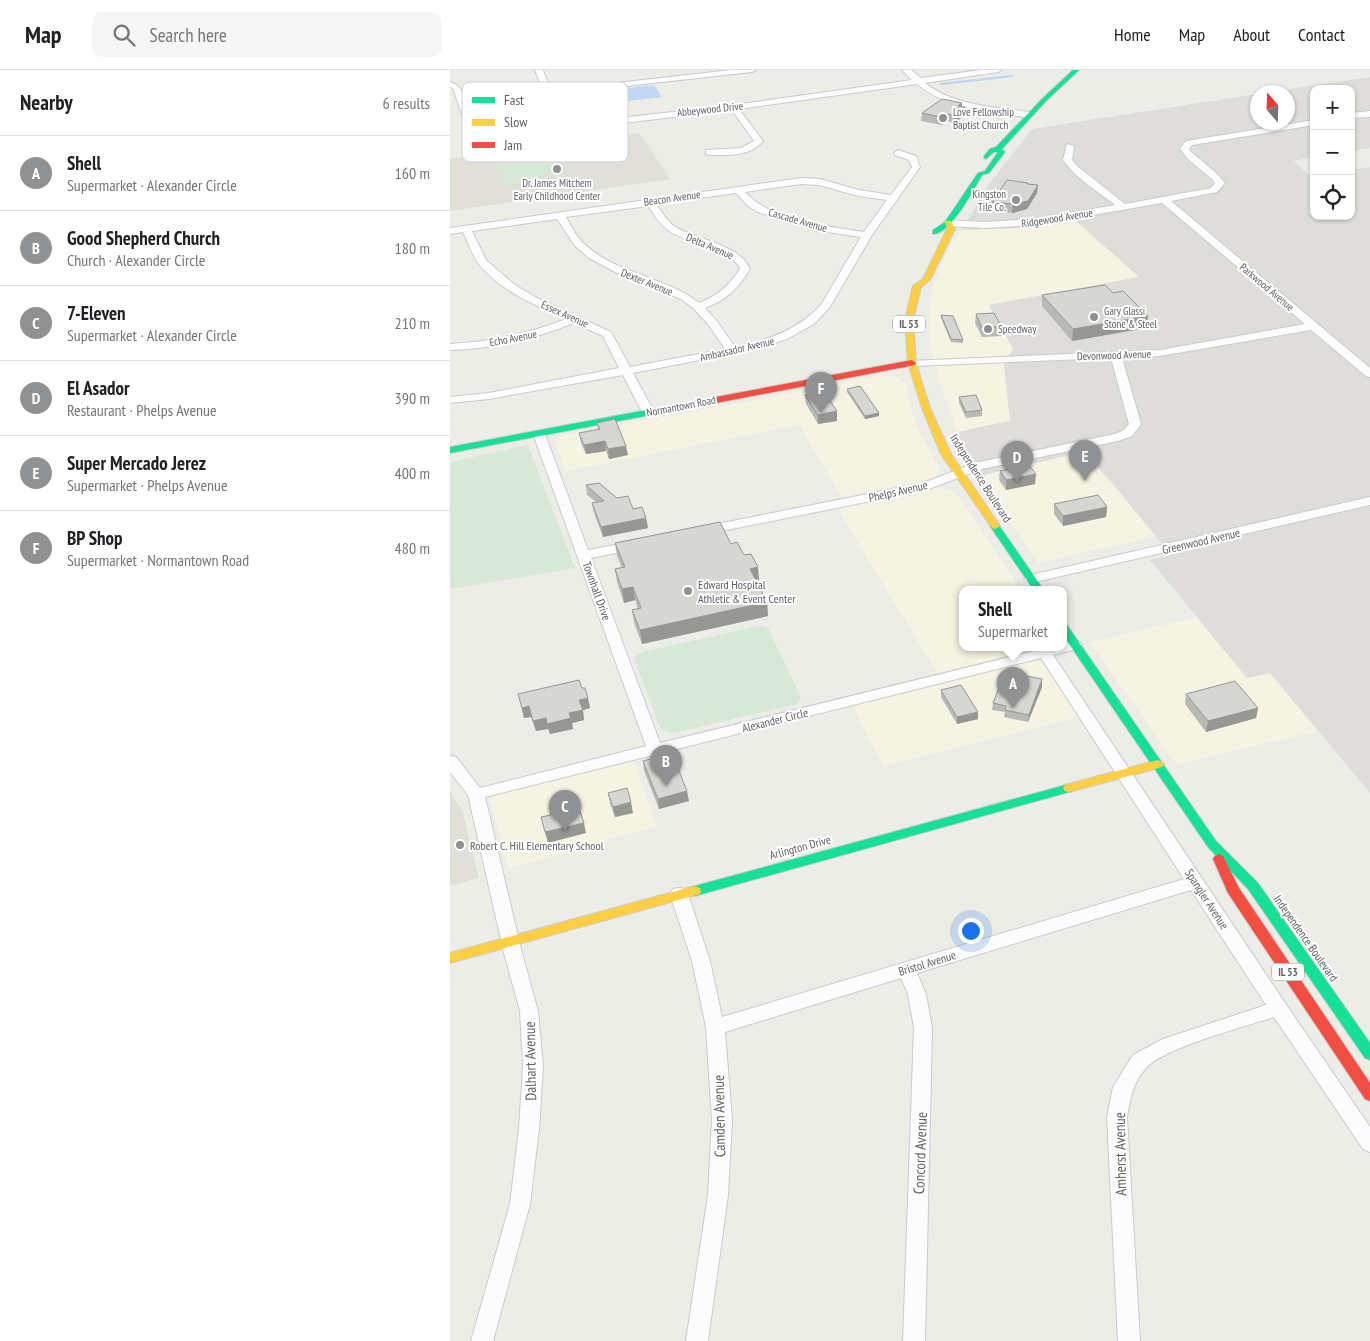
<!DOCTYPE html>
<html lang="en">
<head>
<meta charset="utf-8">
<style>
  body { margin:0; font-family:"PT Sans Narrow",sans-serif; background:#f6f6f6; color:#202124 }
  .controls { position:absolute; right:15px; top:15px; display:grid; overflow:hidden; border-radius:10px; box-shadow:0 1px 4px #0004 }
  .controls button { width:45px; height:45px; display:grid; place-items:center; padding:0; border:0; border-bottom:1px solid #e0e0e0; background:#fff; color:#202124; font:25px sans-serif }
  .compass { position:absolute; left:800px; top:15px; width:45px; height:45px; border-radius:50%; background:#fff; box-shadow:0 1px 4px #0004; rotate:341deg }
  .you { position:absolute; left:520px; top:860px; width:18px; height:18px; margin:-12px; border:4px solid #fff; border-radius:50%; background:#1a73e8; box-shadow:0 0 0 8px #1a73e833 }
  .badge { display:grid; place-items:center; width:32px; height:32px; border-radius:50%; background:#909193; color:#fff; font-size:16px; font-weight:700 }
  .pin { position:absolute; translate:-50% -41px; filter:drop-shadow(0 1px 2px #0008) }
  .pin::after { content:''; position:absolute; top:26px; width:18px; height:15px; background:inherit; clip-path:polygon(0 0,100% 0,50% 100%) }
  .popup { position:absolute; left:509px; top:516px; width:108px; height:65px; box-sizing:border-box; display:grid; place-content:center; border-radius:10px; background:#fff; filter:drop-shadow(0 1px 4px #0005); font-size:16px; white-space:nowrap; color:#757577 }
  .popup b { font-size:19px; color:#202124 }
  .popup::after { content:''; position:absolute; left:50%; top:100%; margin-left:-10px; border:10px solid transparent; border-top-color:#fff }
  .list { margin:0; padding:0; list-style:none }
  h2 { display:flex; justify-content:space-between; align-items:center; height:65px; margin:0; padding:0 20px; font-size:21px }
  h2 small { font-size:16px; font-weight:400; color:#757577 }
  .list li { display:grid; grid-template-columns:32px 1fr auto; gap:15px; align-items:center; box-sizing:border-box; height:75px; padding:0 20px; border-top:1px solid #e0e0e0 }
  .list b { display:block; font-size:19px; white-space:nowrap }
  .list p { margin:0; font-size:16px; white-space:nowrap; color:#757577 }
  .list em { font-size:16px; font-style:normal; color:#757577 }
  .icon { flex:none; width:28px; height:28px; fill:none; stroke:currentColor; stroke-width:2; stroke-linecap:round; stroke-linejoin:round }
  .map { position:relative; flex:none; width:920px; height:1271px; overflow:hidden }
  header { display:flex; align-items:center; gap:30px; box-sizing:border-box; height:70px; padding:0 25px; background:#fff; border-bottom:1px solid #e0e0e0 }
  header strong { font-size:24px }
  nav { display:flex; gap:28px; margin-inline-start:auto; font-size:18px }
  .search { width:350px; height:45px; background:#f6f6f6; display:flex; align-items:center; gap:12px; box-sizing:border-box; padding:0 18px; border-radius:10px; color:#757577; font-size:19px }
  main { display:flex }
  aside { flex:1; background:#fff }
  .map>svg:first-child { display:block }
  .commercial { fill:#f5f3e2 }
  .industrial { fill:#deddd9 }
  .education { fill:#e0dfd8 }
  .green { fill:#d7e8d6 }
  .water { fill:#c0d8f3 }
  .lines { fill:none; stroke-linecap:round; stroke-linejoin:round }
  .stream { stroke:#c0d8f3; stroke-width:2.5 }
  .street-casing { stroke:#cacbca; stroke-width:2 }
  .fast-casing { stroke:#cbcbcb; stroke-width:2 }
  .slow-casing { stroke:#cbcbcb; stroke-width:2 }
  .jam-casing { stroke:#cbcbcb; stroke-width:2 }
  .street { fill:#fcfcfc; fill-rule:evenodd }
  .fast { fill:#16e098; fill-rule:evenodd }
  .slow { fill:#ffcf43; fill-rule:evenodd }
  .jam { fill:#f24e42; fill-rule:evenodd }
  .wall { fill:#b8b8b5 }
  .shaded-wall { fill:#969694 }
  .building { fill:#d6d6d3; stroke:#969694 }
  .poi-dot { fill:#909193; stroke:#fff; stroke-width:2 }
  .labels { text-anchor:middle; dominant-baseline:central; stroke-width:4; stroke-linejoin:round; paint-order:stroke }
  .far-street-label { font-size:11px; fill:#5e6065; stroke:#fff }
  .far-poi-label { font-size:11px; fill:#5e6065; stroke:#fff; text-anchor:start }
  .shield { fill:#fff; stroke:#8e9093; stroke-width:1 }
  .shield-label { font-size:11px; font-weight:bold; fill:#5e6065 }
  .street-label { font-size:12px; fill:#5e6065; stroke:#fff }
  .poi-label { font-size:12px; fill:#5e6065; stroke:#fff; text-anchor:start }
  .near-street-label { font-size:15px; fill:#5e6065; stroke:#fff }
  .key { fill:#fff; stroke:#cfcfd1; stroke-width:1 }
  .key-label { font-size:14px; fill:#5e6065 }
</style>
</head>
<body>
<header>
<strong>Map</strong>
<div class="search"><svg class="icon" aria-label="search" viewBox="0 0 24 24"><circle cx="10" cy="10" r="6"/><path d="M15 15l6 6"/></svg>Search here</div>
<nav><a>Home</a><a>Map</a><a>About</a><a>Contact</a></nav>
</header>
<main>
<aside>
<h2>Nearby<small>6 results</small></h2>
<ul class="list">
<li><span class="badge">A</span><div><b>Shell</b><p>Supermarket · Alexander Circle</p></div><em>160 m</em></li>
<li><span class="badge">B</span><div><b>Good Shepherd Church</b><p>Church · Alexander Circle</p></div><em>180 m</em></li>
<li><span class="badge">C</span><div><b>7-Eleven</b><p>Supermarket · Alexander Circle</p></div><em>210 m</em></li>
<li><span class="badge">D</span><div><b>El Asador</b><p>Restaurant · Phelps Avenue</p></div><em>390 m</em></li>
<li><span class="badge">E</span><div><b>Super Mercado Jerez</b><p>Supermarket · Phelps Avenue</p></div><em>400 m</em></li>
<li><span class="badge">F</span><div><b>BP Shop</b><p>Supermarket · Normantown Road</p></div><em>480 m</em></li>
</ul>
</aside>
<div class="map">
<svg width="920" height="1271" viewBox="0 0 920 1271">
  <rect width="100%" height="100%" fill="#edede8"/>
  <g class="commercial">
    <path d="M625 150 689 207 540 235 563 279 554 296 560 351 507 362 489 310 479 269V243L484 212 501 175 512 160 569 158Z"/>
    <path d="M429 305 446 307 455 313 466 355 489 398 488 405 481 409 392 427 349 355 116 401 104 370 109 366 331 325Z"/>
    <path d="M634 381 706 466 589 493 529 411 537 404Z"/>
    <path d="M483 418 497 419 507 424 571 519H513V577H598L594 581 489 606 390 443 391 438 396 436Z"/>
    <path d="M747 547 797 608 820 602 868 661 727 695 640 572Z"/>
    <path d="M591 590 628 647 433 696 402 636Z"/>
    <path d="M183 690 207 756 58 799 39 726Z"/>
  </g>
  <path class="industrial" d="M920 7V78L901 81V19H864V87L844 91 861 107 864 106V146H901V100L920 97V723L820 603 797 608 700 490 721 485 664 415 634 382 537 404 529 411 507 362 560 351 554 295 563 279 539 235 689 207 625 150 569 158 512 160 539 114 582 59 807 24 808 52H838V22H820Z"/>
  <g class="education">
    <path d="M189 63 220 109 0 141V89Z"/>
    <path d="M0 721 13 743 29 808 0 816Z"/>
  </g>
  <g class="green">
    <path d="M111 81 112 89C103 108 74 113 56 116L42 91 46 89Z"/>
    <path d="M78 375 125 498 0 519V392Z"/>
    <path d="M309 556 318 558 351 627 347 634 224 663 211 660 184 588 192 582Z"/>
  </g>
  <path class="water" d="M204 15 212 27 147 35 139 22Z"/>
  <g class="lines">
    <path class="stream" d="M491 14 562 6"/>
    <g class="street-casing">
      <g id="street">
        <path d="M85 0H93L98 13 122 18 281 0H306L302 2 122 22 92 17Z"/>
        <path d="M452 0H461L471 8 531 0H552L548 2 475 13C505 36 543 37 579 42L583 45 579 48C540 41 498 40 467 14L289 39 313 71C300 87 278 85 259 85L256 84V80L291 78 304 71 282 40 47 68C10 61 15 50 3 18L0 17V12C18 17 15 41 25 54 30 61 40 61 47 62L284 35 462 10Z"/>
        <path d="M920 41V47L901 48V43Z"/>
        <path d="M864 50V55L742 75 739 79 741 82 765 102 775 113 767 122 721 131 920 298V307L916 306 861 260 710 286 672 288 691 354 682 366 668 371 532 399 476 420 252 465 245 461 252 457 473 413 525 393 665 364 674 360 679 354 661 288 462 296 458 295 456 293 458 291 710 280 855 254 712 133 585 155 534 158 498 156 493 153 498 150 534 152 585 149 665 135C647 121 626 108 613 90L617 74 624 76 622 90 627 96 675 134 761 118 765 113 763 110 739 90 730 79 736 71Z"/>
        <path d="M448 80 466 86 470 97 422 165 380 237 364 254 337 269 307 279 183 303 204 342 198 346 192 342 173 305 39 329 0 333V327L39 323 169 298 153 266 124 253C84 269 43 279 0 280V274C40 272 78 264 116 249 85 235 50 221 28 193 22 185 18 172 13 162L0 164V158L351 108 370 109 409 120 441 125 462 97 459 90 445 85 444 83ZM351 114 369 115 408 126 437 130 414 162C377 156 321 151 295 122ZM286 123 298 136 308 142 364 160 411 167 371 235C348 260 317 271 285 277L266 250 255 238C276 230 289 218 300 199 290 175 249 170 227 158 218 153 212 142 206 134ZM198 136C204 144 209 154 218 160 236 174 281 177 290 199 280 215 267 226 249 233 215 206 165 204 133 173 126 166 121 156 116 147ZM107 149 125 176 139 188 165 202 231 229 244 239 258 254 275 279 180 297 161 262 85 227 65 215 36 190 22 161Z"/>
        <path d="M89 360 95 364 138 480 186 471 193 475 186 479 141 488 210 673 600 577H613V573L625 571 630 572 632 575 630 578 603 585 835 933 920 1057V1082L913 1079 824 947C796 956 713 978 696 998 683 1012 680 1029 677 1047L690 1271H668L657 1047 663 1017 683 985 713 969 816 935 741 820 467 903 476 924 482 958 475 1271H453L464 958 458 924 451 908 275 962 282 1050 278 1125 258 1271H236L258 1125 262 1050 256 957 242 891 220 824 223 819 229 818 235 819 238 824 260 891 272 947 734 809 591 588 35 727 72 883 88 941 93 996 89 1059 80 1134 43 1271H21L60 1134 69 1059 73 996 70 941 54 883 18 725 0 702V686L6 687 30 718 196 676 83 364Z"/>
        <path d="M920 427V435L581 513 574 509 581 505Z"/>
      </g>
    </g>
    <g class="fast-casing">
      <g id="fast">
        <path d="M623 0H629L596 31 552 79 555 82 539 103 532 105C524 119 500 165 483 164V160L495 152 528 103 535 101 548 82H544L536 89 534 88V86L540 79 546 77 592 29Z"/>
        <path d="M266 327 270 330 269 332 0 383V377Z"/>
        <path d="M545 453 548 454 593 519H583L540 456Z"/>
        <path d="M613 554 617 555 766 771 808 813 920 973V990L915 988 798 819 758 777 613 565Z"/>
        <path d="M619 714 623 715 625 718 623 721 245 826 240 824 239 821 240 818 245 816Z"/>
      </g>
    </g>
    <g class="slow-casing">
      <g id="slow">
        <path d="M495 151H501L505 159 480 210 471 217 463 250 466 293 480 338 501 384 550 456 545 459 542 458 491 384 472 338 458 293 455 250 463 216 473 209 497 159Z"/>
        <path d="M708 690 714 694 712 697 619 722 615 721 613 718 615 715Z"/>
        <path d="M245 816 250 818 251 821 250 824 0 893V883Z"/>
      </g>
    </g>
    <g class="jam-casing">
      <g id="jam">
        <path d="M462 290 466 293 465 295 266 333 262 330 266 327Z"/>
        <path d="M769 784 773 786 789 818 920 1013V1031L915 1029 778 823 763 789 765 786Z"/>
      </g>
    </g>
    <use href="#street" class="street"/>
    <use href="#fast" class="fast"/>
    <use href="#slow" class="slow"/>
    <use href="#jam" class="jam"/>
  </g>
  <g class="wall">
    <path d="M512 33V37L515 45 504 53 497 51 492 55 471 51 472 43Z"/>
    <path d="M578 113V114L588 115 587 123 577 139 562 143 542 140V132Z"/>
    <path d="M663 223 698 246 696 258 622 271 592 236V225Z"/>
    <path d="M526 244 551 256V266L532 267 525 253Z"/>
    <path d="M491 245 513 270V273L501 272 491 248Z"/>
    <path d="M397 319 429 343V346L415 349 397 322Z"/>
    <path d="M355 325 387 351 368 354 356 334Z"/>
    <path d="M509 327 532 340V346L516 348 509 333Z"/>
    <path d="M147 353 178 385 159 389 156 381 136 384 131 373 129 363 148 360Z"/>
    <path d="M550 401 585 414 556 420 549 410Z"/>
    <path d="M136 415 167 428 183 439 196 448 198 458 153 467 144 443 142 433 146 432 137 425Z"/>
    <path d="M604 434 657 437 656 447 613 456 604 444Z"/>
    <path d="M165 473 281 474 294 485 309 510 306 511 317 532 318 546 192 574 184 553 182 540 188 539 185 530 174 533 167 512 165 499 172 498 167 486Z"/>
    <path d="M592 617 578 652 554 647 555 642 542 640 543 633Z"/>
    <path d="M132 618 138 628 140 638 133 640 134 650 122 653 123 659 100 664 98 659 86 661 81 647 74 648 68 624Z"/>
    <path d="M491 620 528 642V649L507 654 491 627Z"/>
    <path d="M736 624 808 638 806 648 756 662 735 634Z"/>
    <path d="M193 691 239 731 209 739 194 701Z"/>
    <path d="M158 723 183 743 165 747 160 733Z"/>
  </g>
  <g class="shaded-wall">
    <path d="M512 33V39L515 37V45L504 53V45L508 36Z"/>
    <path d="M497 44V51L492 55V47Z"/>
    <path d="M588 115 587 123 577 139 562 143 563 134Z"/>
    <path d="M698 246 696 258 622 271 623 259Z"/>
    <path d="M387 341V351L368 354V345Z"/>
    <path d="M429 343V346L415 349V346Z"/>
    <path d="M155 371 156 381 136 384 134 375Z"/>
    <path d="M176 376 178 385 159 389 158 379Z"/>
    <path d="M586 404 585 414 556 420V410Z"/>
    <path d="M657 437 656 447 613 456V446Z"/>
    <path d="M196 448 198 458 153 467 151 457Z"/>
    <path d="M308 497 309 510 301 512 300 499Z"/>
    <path d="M183 517 185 530 174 533 172 519Z"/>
    <path d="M317 532 318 546 192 574 190 560Z"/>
    <path d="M592 609V617L578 652 579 645Z"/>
    <path d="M138 628 140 638 133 640 134 650 122 653 123 659 100 664 97 654 119 643 129 630Z"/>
    <path d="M79 636 81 647 74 648 72 638Z"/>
    <path d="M808 638 806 648 756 662 758 651Z"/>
    <path d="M528 642V649L507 654V647Z"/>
    <path d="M96 648 98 659 86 661 83 651Z"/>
    <path d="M237 721 239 731 209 739 208 729Z"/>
    <path d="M181 732 183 743 165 747 163 737Z"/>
    <path d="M134 753 136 763 98 773 95 762Z"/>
  </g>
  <g class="building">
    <path d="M492 29 512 33 508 36 515 37 504 45 497 44 492 47 472 43Z"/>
    <path d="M557 110 578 113 577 114 588 115 578 131 563 134 542 132Z"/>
    <path d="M655 215 663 223 673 221 698 246 623 259 592 225Z"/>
    <path d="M544 243 551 256 532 258 526 244Z"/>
    <path d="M491 245 503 246 513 270 501 269Z"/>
    <path d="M410 316 429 343 415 346 397 319Z"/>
    <path d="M374 322 387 341 368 345 355 325Z"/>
    <path d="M526 325 532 340 516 342 509 327Z"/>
    <path d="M165 349 176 376 158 379 155 371 134 375 129 363 150 359 147 353Z"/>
    <path d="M579 395 586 404 556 410 550 401Z"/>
    <path d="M149 413 167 428 178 426 183 439 192 437 196 448 151 457 142 433 154 431 136 415Z"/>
    <path d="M648 425 657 437 613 446 604 434Z"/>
    <path d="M270 452 281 474 287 472 294 485 301 484 308 497 300 499 317 532 190 560 182 540 191 538 183 517 172 519 165 499 175 497 165 473Z"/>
    <path d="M555 602 592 609 579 645 555 640 556 636 543 633Z"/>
    <path d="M129 610 132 618H135L138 628 129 630 133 640 119 643 121 648 97 654 96 648 83 651 79 636 72 638 68 624Z"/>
    <path d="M785 611 808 638 758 651 736 624Z"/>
    <path d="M511 615 528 642 507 647 491 620Z"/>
    <path d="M222 683 237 721 208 729 193 691Z"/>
    <path d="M177 718 181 732 163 737 158 723Z"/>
    <path d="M119 736 120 740 129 738 134 753 95 762 91 747 101 745 100 740Z"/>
  </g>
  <g class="poi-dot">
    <circle cx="493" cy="48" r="5"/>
    <circle cx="107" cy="99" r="5"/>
    <circle cx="566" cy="130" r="5"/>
    <circle cx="644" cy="247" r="5"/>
    <circle cx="538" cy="259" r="5"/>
    <circle cx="238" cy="521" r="5"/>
    <circle cx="10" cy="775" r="5"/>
  </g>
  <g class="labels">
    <g class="far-street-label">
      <text transform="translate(260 39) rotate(-6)">Abbeywood Drive</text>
      <text transform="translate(222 128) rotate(-8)">Beacon Avenue</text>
      <text transform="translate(607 148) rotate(-9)">Ridgewood Avenue</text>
      <text transform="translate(348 150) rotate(16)">Cascade Avenue</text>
      <text transform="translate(260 176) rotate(23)">Delta Avenue</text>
      <text transform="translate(197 212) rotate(22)">Dexter Avenue</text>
      <text transform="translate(817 217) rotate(40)">Parkwood Avenue</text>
      <text transform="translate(115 244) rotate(24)">Essex Avenue</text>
      <text transform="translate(63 268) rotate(-11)">Echo Avenue</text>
      <text transform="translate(287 279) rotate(-13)">Ambassador Avenue</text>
      <text transform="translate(664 285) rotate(-2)">Devonwood Avenue</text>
      <text transform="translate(231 336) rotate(-11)">Normantown Road</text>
    </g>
    <g class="far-poi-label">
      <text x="503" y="42">Love Fellowship<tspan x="503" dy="13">Baptist Church</tspan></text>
      <text x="107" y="113" text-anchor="middle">Dr. James Mitchem<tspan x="107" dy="13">Early Childhood Center</tspan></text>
      <text x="556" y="124" text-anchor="end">Kingston<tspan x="556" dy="13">Tile Co.</tspan></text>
      <text x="654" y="241">Gary Glassi<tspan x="654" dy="13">Stone &amp; Steel</tspan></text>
      <text x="548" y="259">Speedway</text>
    </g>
    <g class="shield">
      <rect x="443" y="245.5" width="32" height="17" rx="4"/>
      <rect x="822" y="893.5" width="32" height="17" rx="4"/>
    </g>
    <g class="shield-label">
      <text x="459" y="254">IL 53</text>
      <text x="838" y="902">IL 53</text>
    </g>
    <g class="street-label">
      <text transform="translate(531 408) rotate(57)">Independence Boulevard</text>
      <text transform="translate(448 421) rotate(-13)">Phelps Avenue</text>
      <text transform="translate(751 471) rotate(-13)">Greenwood Avenue</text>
      <text transform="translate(147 521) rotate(70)">Townhall Drive</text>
      <text transform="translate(325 650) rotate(-14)">Alexander Circle</text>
      <text transform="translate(350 777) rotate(-15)">Arlington Drive</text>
      <text transform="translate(757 829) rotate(57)">Spangler Avenue</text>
      <text transform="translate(856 868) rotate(55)">Independence Boulevard</text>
      <text transform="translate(477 893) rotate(-17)">Bristol Avenue</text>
    </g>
    <g class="poi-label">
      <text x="248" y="514">Edward Hospital<tspan x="248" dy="14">Athletic &amp; Event Center</tspan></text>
      <text x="20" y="775">Robert C. Hill Elementary School</text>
    </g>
    <g class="near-street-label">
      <text transform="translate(80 991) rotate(-91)">Dalhart Avenue</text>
      <text transform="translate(269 1046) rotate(-91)">Camden Avenue</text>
      <text transform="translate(470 1083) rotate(-88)">Concord Avenue</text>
      <text transform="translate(670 1084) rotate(-91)">Amherst Avenue</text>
    </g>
  </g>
  <rect x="12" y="12" width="166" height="80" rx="8" class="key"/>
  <rect x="22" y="27" width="23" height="6" fill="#16e098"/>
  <rect x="22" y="49" width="23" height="7" fill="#ffcf43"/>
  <rect x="22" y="72" width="23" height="6" fill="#f24e42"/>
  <g class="key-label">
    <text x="54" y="35">Fast</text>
    <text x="54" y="57">Slow</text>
    <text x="54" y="80">Jam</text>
  </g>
</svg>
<div class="controls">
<button>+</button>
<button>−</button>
<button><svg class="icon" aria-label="locate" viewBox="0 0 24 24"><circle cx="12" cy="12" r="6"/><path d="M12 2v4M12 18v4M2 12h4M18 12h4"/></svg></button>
</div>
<svg class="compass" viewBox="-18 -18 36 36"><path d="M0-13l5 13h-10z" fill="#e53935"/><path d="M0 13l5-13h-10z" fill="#757577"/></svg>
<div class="you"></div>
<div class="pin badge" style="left:563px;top:638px">A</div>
<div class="popup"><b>Shell</b>Supermarket</div>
<div class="pin badge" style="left:216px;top:716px">B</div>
<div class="pin badge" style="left:115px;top:761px">C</div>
<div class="pin badge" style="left:567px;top:412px">D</div>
<div class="pin badge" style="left:635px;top:411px">E</div>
<div class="pin badge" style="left:371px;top:343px">F</div>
</div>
</main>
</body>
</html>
